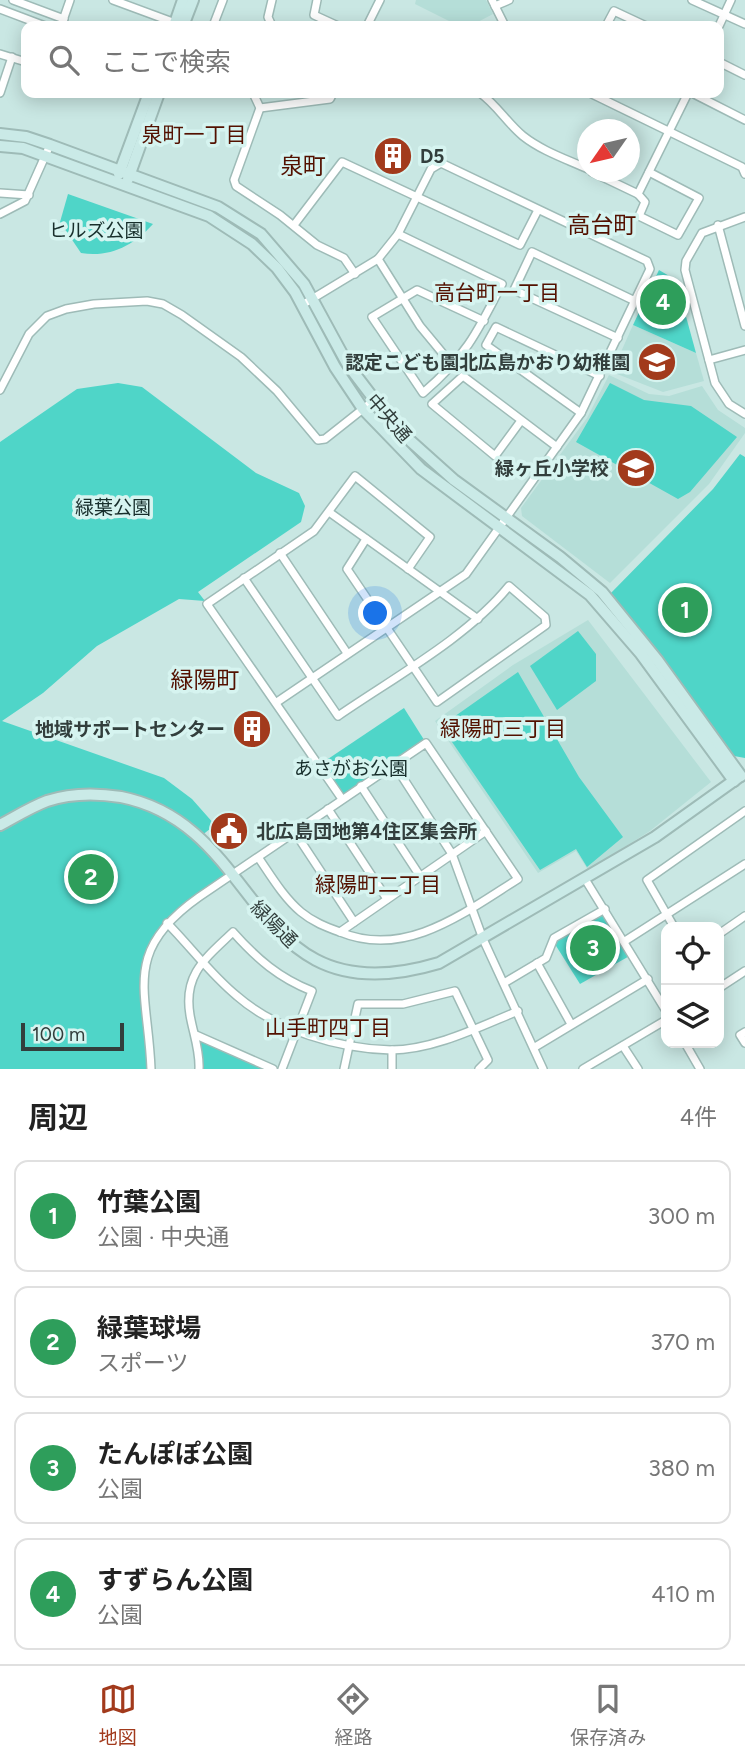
<!DOCTYPE html>
<html lang="ja">
<head>
<meta charset="utf-8">
<style>
  body { margin:0; font-family:Figtree,"Noto Sans JP",sans-serif; background:#f6f6f6; color:#222 }
  .controls { position:absolute; right:21px; bottom:21px; display:grid; overflow:hidden; border-radius:14px; box-shadow:0 4px 18px #0003 }
  .controls button { width:63px; height:63px; display:grid; place-items:center; padding:0; border:0; border-bottom:2px solid #e0e0e0; background:#fff; color:#222; font:35px sans-serif }
  .compass { position:absolute; left:577px; top:119px; width:63px; height:63px; border-radius:50%; background:#fff; box-shadow:0 4px 18px #0003; rotate:236deg }
  .scale { position:absolute; left:21px; bottom:18px; width:103px; box-sizing:border-box; padding-left:7px; border:4px solid #323e3c; border-top:0; font-size:19px; line-height:24px; white-space:nowrap; color:#323e3c; -webkit-text-stroke:5px #d6f4f0; paint-order:stroke }
  .you { position:absolute; left:376px; top:614px; width:24px; height:24px; margin:-18px; border:5px solid #fff; border-radius:50%; background:#1a73e8; box-shadow:0 0 0 10px #1a73e833 }
  .badge { display:grid; place-items:center; width:46px; height:46px; border-radius:50%; background:#a23a1c; color:#fff; font-size:23px; font-weight:700 }
  .pin { position:absolute; translate:-50% -50%; border:4px solid #fff; box-shadow:0 2px 7px #0006 }
  .list { margin:0; padding:0; list-style:none }
  h2 { display:flex; justify-content:space-between; align-items:center; height:91px; margin:0; padding:0 28px; font-size:30px }
  h2 small { font-size:23px; font-weight:400; color:#767676 }
  .list li { display:grid; grid-template-columns:46px 1fr auto; gap:21px; align-items:center; box-sizing:border-box; height:112px; margin:0 14px 14px; padding:0 14px; border:2px solid #e0e0e0; border-radius:14px }
  .list b { display:block; font-size:26px; white-space:nowrap }
  .list p { margin:0; font-size:23px; white-space:nowrap; color:#767676 }
  .list em { font-size:23px; font-style:normal; color:#767676 }
  .icon { flex:none; width:38px; height:38px; fill:none; stroke:currentColor; stroke-width:2; stroke-linecap:round; stroke-linejoin:round }
  .map { position:relative; flex:none; width:745px; height:1069px; overflow:hidden }
  .search { position:absolute; background:#fff; box-shadow:0 4px 18px #0003; left:21px; right:21px; top:21px; height:77px; display:flex; align-items:center; gap:18px; box-sizing:border-box; padding:0 24px; border-radius:14px; color:#767676; font-size:26px }
  .sheet { height:595px; background:#fff }
  nav { display:flex; justify-content:space-around; align-items:center; box-sizing:border-box; height:98px; border-top:2px solid #e0e0e0; background:#fff; font-size:19px; color:#767676 }
  nav a { display:grid; justify-items:center; gap:4px }
  nav .on { color:#a23a1c }
  .map>svg:first-child { display:block }
  .built { fill:#b5ded8 }
  .green { fill:#4fd5c8 }
  .lines { fill:none; stroke-linecap:round; stroke-linejoin:round }
  .street-casing { stroke:#9ebbb7; stroke-width:10 }
  .secondary-casing { stroke:#9ebbb7; stroke-width:14 }
  .street { stroke:#fff; stroke-width:7 }
  .secondary { stroke:#caeae7; stroke-width:10 }
  .labels { text-anchor:middle; dominant-baseline:central; stroke-width:7; stroke-linejoin:round; paint-order:stroke }
  .poi-label { font-size:19px; font-weight:bold; fill:#323e3c; stroke:#d6f4f0; text-anchor:end }
  .park-label { font-size:19px; fill:#172e2b; stroke:#d6f4f0 }
  .street-label { font-size:19px; fill:#323e3c; stroke:#d6f4f0 }
  .neighbourhood-label { font-size:21px; fill:#531100; stroke:#d6f4f0 }
  .quarter-label { font-size:23px; fill:#531100; stroke:#d6f4f0 }
</style>
</head>
<body>
<div class="map">
<svg width="745" height="1069" viewBox="0 0 745 1069">
  <rect width="100%" height="100%" fill="#c9e7e3"/>
  <g class="built">
    <path d="M416 0H486L493 14 470 26H459L415 4Z"/>
    <path d="M633 325 696 353 704 381 663 392 612 372Z"/>
    <path d="M609 375 649 394 669 396 702 386 718 410 745 428V433L709 484 610 583 522 516 521 508 587 418Z"/>
    <path d="M588 620 711 782 650 831 588 870 576 851 538 873 435 721 513 665Z"/>
  </g>
  <g class="green">
    <path d="M68 194 153 224C134 245 110 258 81 253L60 222Z"/>
    <path d="M659 270 676 280 696 353 633 325Z"/>
    <path d="M118 383 142 387 256 473 299 493 305 506 301 522 198 592 205 601 179 599 97 646 43 693 2 721 164 778 192 799 215 825 201 836 232 874 167 923 143 969 151 1069H0V442L77 389Z"/>
    <path d="M610 383 644 400 691 406 737 437 690 492 678 499 576 442Z"/>
    <path d="M740 454 745 457V758L734 756 664 660 610 594 713 489Z"/>
    <path d="M578 631 596 654V681L557 710 530 666Z"/>
    <path d="M518 672 579 777 623 837 587 867 576 849 540 870 441 726Z"/>
    <path d="M404 708 426 743 342 799 319 765Z"/>
    <path d="M605 909 633 954 580 984 553 941Z"/>
    <path d="M200 1037 273 1069H199Z"/>
  </g>
  <g class="lines">
    <g class="street-casing">
      <g id="street">
        <path d="M13 0 64 19"/>
        <path d="M113 0 178 24"/>
        <path d="M272 0 268 17 272 26"/>
        <path d="M317 0 314 15 338 26"/>
        <path d="M492 0 505 26"/>
        <path d="M692 0 745 24"/>
        <path d="M495 6 509 0"/>
        <path d="M0 9 45 26"/>
        <path d="M61 26 70 0"/>
        <path d="M213 26 223 0"/>
        <path d="M367 26 380 0"/>
        <path d="M606 26 614 11 646 26"/>
        <path d="M719 26 731 0"/>
        <path d="M0 54 26 62"/>
        <path d="M719 62 745 75"/>
        <path d="M0 93 12 57"/>
        <path d="M253 93 260 108 234 180 236 186 280 215 317 245 344 258 355 274"/>
        <path d="M480 93C497 105 507 123 523 136 542 151 566 159 588 169"/>
        <path d="M590 93 742 167 745 174"/>
        <path d="M692 93 745 120"/>
        <path d="M260 108 330 99 333 93"/>
        <path d="M592 172 638 194 645 202 639 216 678 235 699 198 649 172"/>
        <path d="M0 193 29 195"/>
        <path d="M638 194 688 93"/>
        <path d="M0 214 25 201 50 145"/>
        <path d="M745 217 702 233 686 261 685 270 715 383 729 404 745 414"/>
        <path d="M294 225 342 162 520 245 538 210"/>
        <path d="M718 225 745 326"/>
        <path d="M398 234 502 284C477 333 466 356 423 393L372 317 417 290 484 321"/>
        <path d="M378 259 420 326 454 367"/>
        <path d="M618 338 514 290 532 252 635 301"/>
        <path d="M709 360 745 350"/>
        <path d="M0 390 29 334 47 316 66 309 94 304 147 301 163 304 182 315 241 357 277 391 318 440 325 439 373 401"/>
        <path d="M581 413 486 345 496 327 600 376"/>
        <path d="M520 422 495 456 432 404 463 376 557 447"/>
        <path d="M329 512 478 619"/>
        <path d="M280 553 347 653"/>
        <path d="M244 578 338 716C393 678 468 637 509 586L545 617 546 625 437 702C407 658 377 613 347 569L366 539"/>
        <path d="M277 702 466 574 581 413 650 269 647 261 441 163 431 169 398 234 378 259 302 305"/>
        <path d="M394 764 452 854 483 939 543 1069"/>
        <path d="M361 786 420 876"/>
        <path d="M342 799 207 604 314 531 355 476 430 537 408 569"/>
        <path d="M328 809 387 899"/>
        <path d="M294 831 354 922"/>
        <path d="M585 879 666 1011"/>
        <path d="M167 923C190 946 211 975 237 996 276 1030 339 1049 391 1050 433 1050 479 1027 518 1011"/>
        <path d="M674 927 647 880 745 811"/>
        <path d="M340 932 486 831"/>
        <path d="M719 934 745 916"/>
        <path d="M625 941 745 864"/>
        <path d="M537 963 571 1024"/>
        <path d="M504 983 546 958 554 938 605 909"/>
        <path d="M719 988 745 971"/>
        <path d="M745 1032 740 1035 745 1043"/>
        <path d="M196 1035 273 1069"/>
        <path d="M685 1043 700 1069"/>
        <path d="M623 1046 638 1069"/>
        <path d="M535 1047 648 979"/>
        <path d="M392 1050V1069"/>
        <path d="M151 1069C148 990 121 952 199 897L426 743 518 879C464 913 405 959 340 932 326 927 313 922 301 912 284 898 271 876 258 857"/>
        <path d="M199 1069C200 1050 193 1033 190 1015 183 974 206 958 233 932 257 959 279 978 312 991L282 1069"/>
        <path d="M344 1069 358 1004H403L455 991 488 1060 479 1069"/>
        <path d="M583 1069 666 1020"/>
      </g>
    </g>
    <g class="secondary-casing">
      <g id="secondary">
        <path d="M174 26 183 0"/>
        <path d="M183 26 193 0"/>
        <path d="M0 134 26 137 50 145 218 207 261 234 304 284 348 365 396 428 454 480 560 557 602 592 658 661 741 776"/>
        <path d="M0 146 23 148 209 216 252 244 277 268 295 292 335 367 363 409 421 469 590 595 641 654 734 781"/>
        <path d="M119 174 149 93"/>
        <path d="M128 179 159 93"/>
        <path d="M0 825C15 817 31 807 47 801 71 793 96 793 121 797 267 826 246 1021 439 963L655 837 739 777"/>
      </g>
    </g>
    <use href="#street" class="street"/>
    <use href="#secondary" class="secondary"/>
  </g>
  <defs>
    <g id="building-disc" transform="scale(2.0125)"><circle r="9.5" fill="#a23a1c" stroke="#d6f4f0"/><path d="M-4-6H4V6H1V3H-1V6H-4ZM-2.5-4.3h1.7v1.8h-1.7ZM.8-4.3h1.7v1.8H.8ZM-2.5-1h1.7V.8h-1.7ZM.8-1h1.7V.8H.8Z" fill="#fff"/></g>
    <g id="school-disc" transform="scale(2.0125)"><circle r="9.5" fill="#a23a1c" stroke="#d6f4f0"/><path d="M0-5L7-2L0 1L-7-2ZM-4 1L0 2.5L4 1V4Q0 6-4 4Z" fill="#fff"/></g>
    <g id="civic-disc" transform="scale(2.0125)"><circle r="9.5" fill="#a23a1c" stroke="#d6f4f0"/><path d="M-.6-6.5H3V-4.5H.6V-3L4-1V1h2V6H-6V1h2V-1L-.6-3ZM-1.2 2.5V6h2.4V2.5Z" fill="#fff"/></g>
  </defs>
  <g fill-rule="evenodd">
    <use href="#building-disc" x="393" y="156"/>
    <use href="#school-disc" x="657" y="362"/>
    <use href="#school-disc" x="636" y="468"/>
    <use href="#building-disc" x="252" y="729"/>
    <use href="#civic-disc" x="229" y="831"/>
  </g>
  <g class="labels">
    <g class="poi-label">
      <text x="420" y="156" text-anchor="start">D5</text>
      <text x="630" y="362">認定こども園北広島かおり幼稚園</text>
      <text x="609" y="468">緑ヶ丘小学校</text>
      <text x="225" y="729">地域サポートセンター</text>
      <text x="256" y="831" text-anchor="start">北広島団地第4住区集会所</text>
    </g>
    <g class="park-label">
      <text x="96" y="230">ヒルズ公園</text>
      <text x="113" y="507">緑葉公園</text>
      <text x="351" y="768">あさがお公園</text>
    </g>
    <g class="street-label">
      <text transform="translate(389 418) rotate(49)">中央通</text>
      <text transform="translate(274 924) rotate(45)">緑陽通</text>
    </g>
    <g class="neighbourhood-label">
      <text x="194" y="134">泉町一丁目</text>
      <text x="497" y="292">高台町一丁目</text>
      <text x="503" y="728">緑陽町三丁目</text>
      <text x="378" y="884">緑陽町二丁目</text>
      <text x="328" y="1027">山手町四丁目</text>
    </g>
    <g class="quarter-label">
      <text x="303" y="166">泉町</text>
      <text x="602" y="225">高台町</text>
      <text x="205" y="680">緑陽町</text>
    </g>
  </g>
</svg>
<div class="controls">
<button><svg class="icon" aria-label="locate" viewBox="0 0 24 24"><circle cx="12" cy="12" r="6"/><path d="M12 2v4M12 18v4M2 12h4M18 12h4"/></svg></button>
<button><svg class="icon" aria-label="layers" viewBox="0 0 24 24"><path d="M12 4l9 5-9 5-9-5zM3 14l9 5 9-5"/></svg></button>
</div>
<svg class="compass" viewBox="-18 -18 36 36"><path d="M0-13l5 13h-10z" fill="#e53935"/><path d="M0 13l5-13h-10z" fill="#767676"/></svg>
<div class="scale">100 m</div>
<div class="you"></div>
<div class="pin badge" style="left:685px;top:610px;background:#2e9e5b">1</div>
<div class="pin badge" style="left:91px;top:877px;background:#2e9e5b">2</div>
<div class="pin badge" style="left:593px;top:948px;background:#2e9e5b">3</div>
<div class="pin badge" style="left:663px;top:302px;background:#2e9e5b">4</div>
<div class="search"><svg class="icon" aria-label="search" viewBox="0 0 24 24"><circle cx="10" cy="10" r="6"/><path d="M15 15l6 6"/></svg>ここで検索</div>
</div>
<section class="sheet">
<h2>周辺<small>4件</small></h2>
<ul class="list">
<li><span class="badge" style="background:#2e9e5b">1</span><div><b>竹葉公園</b><p>公園 · 中央通</p></div><em>300 m</em></li>
<li><span class="badge" style="background:#2e9e5b">2</span><div><b>緑葉球場</b><p>スポーツ</p></div><em>370 m</em></li>
<li><span class="badge" style="background:#2e9e5b">3</span><div><b>たんぽぽ公園</b><p>公園</p></div><em>380 m</em></li>
<li><span class="badge" style="background:#2e9e5b">4</span><div><b>すずらん公園</b><p>公園</p></div><em>410 m</em></li>
</ul>
</section>
<nav>
<a class="on"><svg class="icon" aria-label="map" viewBox="0 0 24 24"><path d="M3 6l6-2 6 2 6-2v14l-6 2-6-2-6 2zM9 4v14M15 6v14"/></svg>地図</a>
<a><svg class="icon" aria-label="directions" viewBox="0 0 24 24"><path d="M12 3l9 9-9 9-9-9zM9 14v-3h6M13 9l2 2-2 2"/></svg>経路</a>
<a><svg class="icon" aria-label="saved" viewBox="0 0 24 24"><path d="M7 4h10v16l-5-4-5 4z"/></svg>保存済み</a>
</nav>
</body>
</html>
